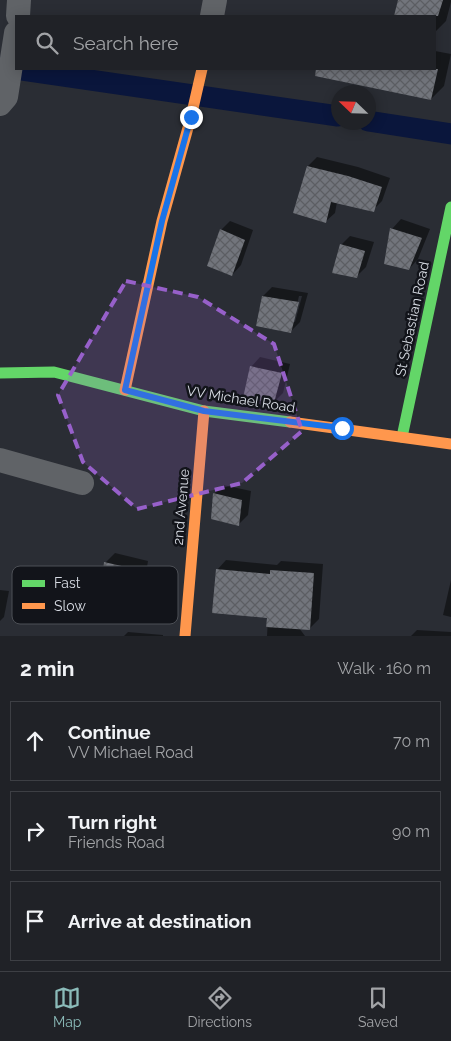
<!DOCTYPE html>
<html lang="en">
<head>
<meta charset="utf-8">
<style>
  body { margin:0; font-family:Raleway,sans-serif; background:#282a2f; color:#f1f3f6 }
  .compass { position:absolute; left:331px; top:85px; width:45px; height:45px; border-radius:50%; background:#202227; box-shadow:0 2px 12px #0003; rotate:293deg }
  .stop { position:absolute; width:15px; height:15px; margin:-11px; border:4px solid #1a73e8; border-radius:50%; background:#fff }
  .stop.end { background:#1a73e8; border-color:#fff; box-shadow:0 1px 5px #0008 }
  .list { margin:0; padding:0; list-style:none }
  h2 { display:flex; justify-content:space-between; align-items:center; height:65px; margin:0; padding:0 20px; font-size:21px }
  h2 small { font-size:16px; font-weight:400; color:#a2a4a7 }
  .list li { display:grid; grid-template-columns:32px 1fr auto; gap:15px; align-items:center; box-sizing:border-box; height:80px; margin:0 10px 10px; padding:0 10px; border:1px solid #3d3f44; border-radius:0px }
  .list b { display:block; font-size:19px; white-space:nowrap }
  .list p { margin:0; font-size:16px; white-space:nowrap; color:#a2a4a7 }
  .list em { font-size:16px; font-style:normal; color:#a2a4a7 }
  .icon { flex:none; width:28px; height:28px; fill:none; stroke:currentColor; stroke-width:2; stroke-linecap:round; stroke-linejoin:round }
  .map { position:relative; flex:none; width:451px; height:636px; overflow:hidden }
  .search { position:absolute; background:#202227; box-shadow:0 2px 12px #0003; left:15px; right:15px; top:15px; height:55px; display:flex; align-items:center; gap:12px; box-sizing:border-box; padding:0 18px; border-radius:0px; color:#a2a4a7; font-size:19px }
  .sheet { height:335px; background:#202227 }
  nav { display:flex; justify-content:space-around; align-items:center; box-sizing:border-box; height:70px; border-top:1px solid #3d3f44; background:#202227; font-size:14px; color:#a2a4a7 }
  nav a { display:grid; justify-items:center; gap:2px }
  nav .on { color:#8bbbb9 }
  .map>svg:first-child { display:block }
  .shadow { fill:#0007; fill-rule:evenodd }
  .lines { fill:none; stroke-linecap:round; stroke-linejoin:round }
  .canal { stroke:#0a163c; stroke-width:21 }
  .building { fill:url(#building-cross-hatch) }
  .street { stroke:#606367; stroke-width:24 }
  .fast { stroke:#63d668; stroke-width:11 }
  .slow { stroke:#ff974d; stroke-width:11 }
  .route { stroke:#1a73e8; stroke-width:6 }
  .marked { fill:#9760ca; fill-opacity:0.2; stroke:#9760ca; stroke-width:4; stroke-dasharray:10 6; stroke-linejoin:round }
  .labels { text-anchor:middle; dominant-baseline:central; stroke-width:5; stroke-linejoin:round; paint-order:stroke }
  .street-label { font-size:14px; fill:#d7dbe3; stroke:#12141a }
  .key { fill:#12141a; stroke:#4d5056; stroke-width:1 }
  .key-label { font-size:14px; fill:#d7dbe3 }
</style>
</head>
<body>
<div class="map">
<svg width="451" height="636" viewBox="0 0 451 636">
  <defs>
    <pattern id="building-cross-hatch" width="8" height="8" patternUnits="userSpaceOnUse" patternTransform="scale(1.25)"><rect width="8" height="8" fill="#72757c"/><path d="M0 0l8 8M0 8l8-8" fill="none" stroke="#5c5e63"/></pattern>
  </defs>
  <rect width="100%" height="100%" fill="#2a2d34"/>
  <g class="shadow">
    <path d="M399 0H451V2L446 21 435 32V16H395Z"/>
    <path d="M435 51 451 54 444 86 431 99 324 77V69H435Z"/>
    <path d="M317 157 358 167 390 178 382 201 373 210 337 202 335 213 325 222 308 166Z"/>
    <path d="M401 219 430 229 418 259 409 269 392 229Z"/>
    <path d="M230 221 253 230 241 265 232 275 221 230Z"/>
    <path d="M350 236 374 242 366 267 356 277 341 245Z"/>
    <path d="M272 287 308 293 300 322 291 331 263 296ZM299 296H302L295 322H293Z"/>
    <path d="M260 357 290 364 283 393 274 402 251 367Z"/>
    <path d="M223 485 251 491 248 515 239 524 214 494Z"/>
    <path d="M115 553 148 561 145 579 136 588 105 563Z"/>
    <path d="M226 560 277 565 281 561 323 564 319 619 309 629 299 628 305 636H267L268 617 217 570Z"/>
    <path d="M451 580V617L443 615Z"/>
    <path d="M0 590 9 591 4 617 0 621Z"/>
    <path d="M417 630 451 632V636H411Z"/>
    <path d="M128 632 163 635V636H124Z"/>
  </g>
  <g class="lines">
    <g class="canal">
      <path d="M0 67 338 116"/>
      <path d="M368 121 451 134"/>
    </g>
  </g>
  <g class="building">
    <path d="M398 0H443L438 16H394Z"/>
    <path d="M316 69H438L431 100 315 76Z"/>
    <path d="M307 166 348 176 382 187 374 212 331 202 326 223 293 213Z"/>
    <path d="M390 228 422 238 409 270 384 264Z"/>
    <path d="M220 229 245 240 232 276 207 266Z"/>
    <path d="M340 244 365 251 357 278 332 273Z"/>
    <path d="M262 296 299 302 291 333 256 326Z"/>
    <path d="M250 366 282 373 274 403 243 398Z"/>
    <path d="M213 493 242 500 239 526 211 519Z"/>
    <path d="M104 562 139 570 136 590 102 583Z"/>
    <path d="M216 569 270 574V570L314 573 310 630 266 627 267 618 212 613Z"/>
  </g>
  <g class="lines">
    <g class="street">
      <path d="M18 16 19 0"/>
      <path d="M212 16 215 0"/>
      <path d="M0 104 6 97 16 33"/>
      <path d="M0 460 82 483"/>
    </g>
    <g class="fast">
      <path d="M0 373 54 372 204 411 290 422"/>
      <path d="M402 437 451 207"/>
    </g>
    <g class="slow">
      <path d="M125 390 162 221 191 117 202 69"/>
      <path d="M290 422 451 444"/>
      <path d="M185 636 204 411"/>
    </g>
  </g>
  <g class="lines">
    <path class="route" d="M191 117 162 221 125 390 204 411 342 428"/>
  </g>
  <path class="marked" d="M126 281 198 297 274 344 302 431 242 483 137 509 83 462 58 395Z"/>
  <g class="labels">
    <g class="street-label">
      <text transform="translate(412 319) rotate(-78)">St Sebastian Road</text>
      <text transform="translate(241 399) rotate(9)">VV Michael Road</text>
      <text transform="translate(181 507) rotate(-85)">2nd Avenue</text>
    </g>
  </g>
  <rect x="12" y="566" width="166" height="58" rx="8" class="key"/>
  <rect x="22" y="580" width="23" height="7" fill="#63d668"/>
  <rect x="22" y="603" width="23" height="6" fill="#ff974d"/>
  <g class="key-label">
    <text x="54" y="588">Fast</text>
    <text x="54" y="611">Slow</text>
  </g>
</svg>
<svg class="compass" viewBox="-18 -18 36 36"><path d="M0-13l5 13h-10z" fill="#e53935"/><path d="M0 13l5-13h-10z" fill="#a2a4a7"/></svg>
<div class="stop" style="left:342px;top:428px"></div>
<div class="stop end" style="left:191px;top:117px"></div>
<div class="search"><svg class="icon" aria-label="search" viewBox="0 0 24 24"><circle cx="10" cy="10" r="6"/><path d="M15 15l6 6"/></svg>Search here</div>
</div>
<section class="sheet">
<h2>2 min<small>Walk · 160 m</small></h2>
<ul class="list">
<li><svg class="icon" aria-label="ahead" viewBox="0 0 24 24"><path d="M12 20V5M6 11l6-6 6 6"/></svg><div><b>Continue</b><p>VV Michael Road</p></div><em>70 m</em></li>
<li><svg class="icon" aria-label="right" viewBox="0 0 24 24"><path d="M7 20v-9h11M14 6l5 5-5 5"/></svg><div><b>Turn right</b><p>Friends Road</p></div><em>90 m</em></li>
<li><svg class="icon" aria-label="arrive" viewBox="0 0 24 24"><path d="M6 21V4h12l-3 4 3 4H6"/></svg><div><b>Arrive at destination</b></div></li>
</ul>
</section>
<nav>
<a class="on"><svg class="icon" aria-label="map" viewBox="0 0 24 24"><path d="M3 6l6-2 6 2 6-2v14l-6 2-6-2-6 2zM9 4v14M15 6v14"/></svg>Map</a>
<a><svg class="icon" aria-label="directions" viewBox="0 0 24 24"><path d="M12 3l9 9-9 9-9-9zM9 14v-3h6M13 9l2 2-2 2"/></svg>Directions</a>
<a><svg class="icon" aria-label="saved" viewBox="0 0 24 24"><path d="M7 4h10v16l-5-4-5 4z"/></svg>Saved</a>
</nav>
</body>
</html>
